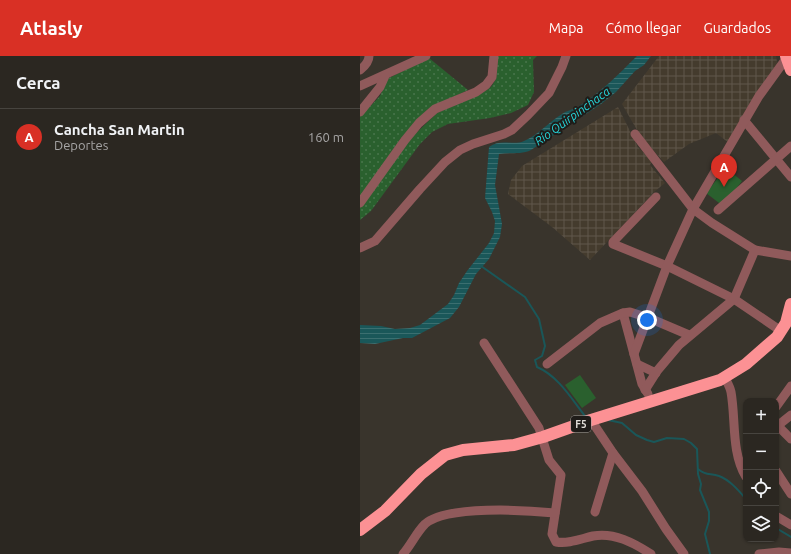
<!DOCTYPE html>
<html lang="es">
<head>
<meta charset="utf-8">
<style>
  body { margin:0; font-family:Ubuntu,sans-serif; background:#332f2a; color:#f1f3f6 }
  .controls { position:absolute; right:12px; bottom:12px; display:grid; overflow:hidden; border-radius:8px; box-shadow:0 1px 3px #0004 }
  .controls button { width:36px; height:36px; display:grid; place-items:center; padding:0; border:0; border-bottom:1px solid #47443f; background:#2b2721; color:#f1f3f6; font:20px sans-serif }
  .you { position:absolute; left:287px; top:264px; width:14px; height:14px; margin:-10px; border:3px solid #fff; border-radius:50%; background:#1a73e8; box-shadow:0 0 0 6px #1a73e833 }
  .badge { display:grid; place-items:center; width:26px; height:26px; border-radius:50%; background:#d93025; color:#fff; font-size:13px; font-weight:700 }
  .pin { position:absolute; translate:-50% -33px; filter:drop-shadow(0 1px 2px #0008) }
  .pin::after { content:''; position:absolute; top:21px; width:14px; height:12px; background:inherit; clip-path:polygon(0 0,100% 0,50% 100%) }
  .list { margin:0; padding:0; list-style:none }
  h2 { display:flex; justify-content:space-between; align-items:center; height:52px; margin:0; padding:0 16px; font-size:17px }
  h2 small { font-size:13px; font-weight:400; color:#a6a5a5 }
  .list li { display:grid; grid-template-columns:26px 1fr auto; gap:12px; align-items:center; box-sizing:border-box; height:56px; padding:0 16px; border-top:1px solid #47443f }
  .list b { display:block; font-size:15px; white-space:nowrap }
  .list p { margin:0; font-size:13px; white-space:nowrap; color:#a6a5a5 }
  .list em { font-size:13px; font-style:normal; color:#a6a5a5 }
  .icon { flex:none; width:22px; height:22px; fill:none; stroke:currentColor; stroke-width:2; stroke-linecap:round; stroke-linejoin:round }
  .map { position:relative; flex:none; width:431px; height:498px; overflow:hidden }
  header { display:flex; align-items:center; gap:24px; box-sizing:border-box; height:56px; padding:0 20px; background:#d93025; color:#fff }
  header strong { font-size:19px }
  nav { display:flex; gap:22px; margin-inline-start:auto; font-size:14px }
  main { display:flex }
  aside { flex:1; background:#2b2721 }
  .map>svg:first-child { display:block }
  .industrial { fill:url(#industrial-grid) }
  .grass { fill:url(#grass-dots) }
  .pitch { fill:#2a602e }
  .water { fill:url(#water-rules) }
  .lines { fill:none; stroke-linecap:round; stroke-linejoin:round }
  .stream { stroke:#1a5759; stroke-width:2 }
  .minor { stroke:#905a5b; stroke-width:9 }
  .highway { stroke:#fc9194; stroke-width:12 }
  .labels { text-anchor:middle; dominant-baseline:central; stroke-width:4; stroke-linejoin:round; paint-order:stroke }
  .shield { fill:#1f1c19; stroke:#a7a39f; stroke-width:1 }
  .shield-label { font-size:10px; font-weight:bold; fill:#e1ddd8 }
  .water-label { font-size:12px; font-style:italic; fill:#26d7dc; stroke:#1f1c19 }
</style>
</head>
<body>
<header>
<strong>Atlasly</strong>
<nav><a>Mapa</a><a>Cómo llegar</a><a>Guardados</a></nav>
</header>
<main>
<aside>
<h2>Cerca<small></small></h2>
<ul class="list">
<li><span class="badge">A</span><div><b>Cancha San Martin</b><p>Deportes</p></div><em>160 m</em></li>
</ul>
</aside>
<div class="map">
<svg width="431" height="498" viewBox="0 0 431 498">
  <defs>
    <pattern id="industrial-grid" width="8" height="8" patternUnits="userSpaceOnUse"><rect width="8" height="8" fill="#443b2d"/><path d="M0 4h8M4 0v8" fill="none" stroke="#5f574b"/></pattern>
    <pattern id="grass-dots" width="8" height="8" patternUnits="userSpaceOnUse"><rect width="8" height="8" fill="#2a602e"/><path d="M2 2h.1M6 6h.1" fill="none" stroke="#49764c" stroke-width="1.8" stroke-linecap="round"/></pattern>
    <pattern id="water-rules" width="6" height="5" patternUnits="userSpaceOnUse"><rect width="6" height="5" fill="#1a5759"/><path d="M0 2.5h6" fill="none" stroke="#3b6f70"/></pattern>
  </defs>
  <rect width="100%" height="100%" fill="#39342c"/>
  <g class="industrial">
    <path d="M299 0H416L418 11 369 87 356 77 329 88 304 106 281 81 262 48Z"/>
    <path d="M258 51 278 91 292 105 290 109 305 127 294 136 230 204 192 171 148 138 151 124 162 110Z"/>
  </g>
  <g class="grass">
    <path d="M137 0H177L173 4 174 36 168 49 151 57 130 62 88 68 72 76 60 88 11 155 0 164V151L47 86 77 57 122 37 131 31 136 23Z"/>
    <path d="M69 2 108 34 68 53 41 82 0 142V61L20 40 27 23Z"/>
  </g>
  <g class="pitch">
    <path d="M366 112 382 125 363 150 346 137Z"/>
    <path d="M220 319 236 342 222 352 205 329Z"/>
  </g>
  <path class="water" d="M277 0H291L284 9 275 15 256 36 241 48 171 94C161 99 150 96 139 98L135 129 142 168 140 181 129 203 116 218 99 251 90 262 52 282H43L15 288 0 287V269L21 270 35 273 50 272 60 269 88 248 94 239 99 227 107 215 129 187 134 177 135 165 132 156 125 142 129 91C141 82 153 90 164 85 178 79 189 66 202 58 206 55 211 54 216 52 238 39 259 18 277 0Z"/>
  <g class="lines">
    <g class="stream">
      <path d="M121 210 165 241 179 263 185 290 182 300 175 304 177 311C198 320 211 342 225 360H227"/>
      <path d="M248 364 262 367 276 379 287 384 294 386 307 382 324 383 331 387 337 393 338 418 341 428 340 434 349 456V465L345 478 350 498"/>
      <path d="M338 413C346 420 350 417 359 420 370 424 379 435 386 443"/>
      <path d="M416 472 431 481"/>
    </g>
    <g class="minor">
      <path d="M0 14C5 10 9 6 9 0"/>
      <path d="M0 30 66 0"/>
      <path d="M0 56 20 31 25 20"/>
      <path d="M384 64 431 121"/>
      <path d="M275 78 333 153 352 167 395 194 431 200"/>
      <path d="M296 141 253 186V188L307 210 374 243 421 275"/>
      <path d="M0 147 45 84 59 67 75 53 116 36 126 29 132 21 134 0"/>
      <path d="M358 154 431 90"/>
      <path d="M0 192 15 185 60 133 85 106 100 94 113 88 144 78 152 74 168 59 189 37 202 11 206 0"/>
      <path d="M263 257 282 328 288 338"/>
      <path d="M124 287 179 372 189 404 201 419 192 478 196 486C209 488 220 483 233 480 254 476 274 487 291 498"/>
      <path d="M274 298 307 210 333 153 399 40 428 0"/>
      <path d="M187 308 240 267 263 257 270 256 289 262 329 279"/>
      <path d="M277 308 296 317"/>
      <path d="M365 322C367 326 370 331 371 336 376 364 371 396 386 421"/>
      <path d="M285 334 297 315 319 289 374 243 395 194"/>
      <path d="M416 351 431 330"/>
      <path d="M231 364 253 397 282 435 306 473 324 498"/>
      <path d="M416 368 431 383"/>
      <path d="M416 371 431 359"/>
      <path d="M416 415 431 438"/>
      <path d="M235 456 253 397"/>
      <path d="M416 460 431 469"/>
      <path d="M43 498C51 489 56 477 65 468 86 449 166 454 195 457"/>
      <path d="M399 498 419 496 431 497"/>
    </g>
    <g class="highway">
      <path d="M426 0 431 14"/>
      <path d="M0 474 25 455 61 418 85 399 103 394 154 389 183 381 231 364 360 324 386 308 417 281 426 267 431 248"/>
    </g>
  </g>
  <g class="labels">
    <rect class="shield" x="211" y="360" width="20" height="16" rx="3"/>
    <g class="shield-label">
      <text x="221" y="368">F5</text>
    </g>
    <g class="water-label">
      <text transform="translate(212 60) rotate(-36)">Río Quirpinchaca</text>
    </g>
  </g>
</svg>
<div class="controls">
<button>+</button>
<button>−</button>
<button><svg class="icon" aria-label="locate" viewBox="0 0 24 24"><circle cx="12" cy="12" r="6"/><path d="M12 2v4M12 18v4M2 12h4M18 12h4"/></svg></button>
<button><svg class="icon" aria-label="layers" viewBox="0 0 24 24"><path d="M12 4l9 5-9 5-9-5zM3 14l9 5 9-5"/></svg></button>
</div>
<div class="you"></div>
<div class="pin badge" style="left:364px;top:131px">A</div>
</div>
</main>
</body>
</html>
